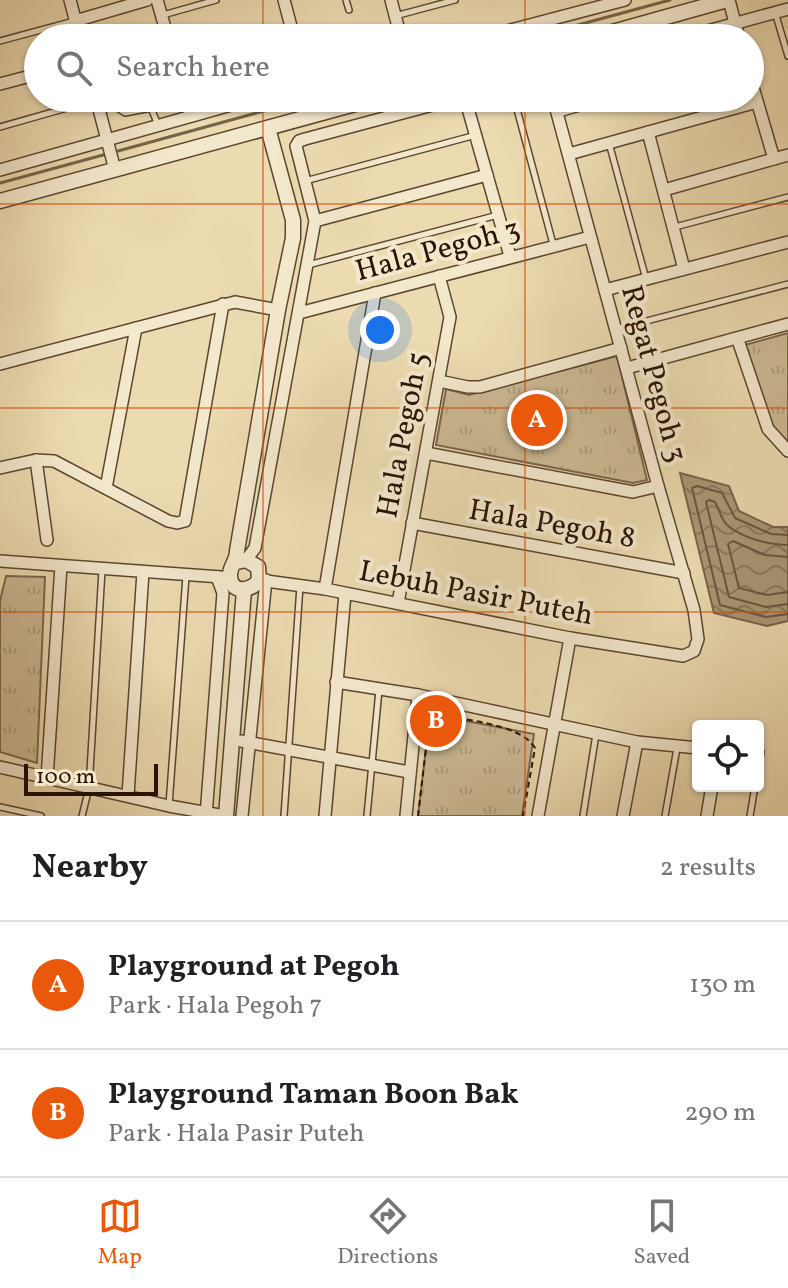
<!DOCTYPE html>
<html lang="en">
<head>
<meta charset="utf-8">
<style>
  body { margin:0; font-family:Vollkorn,serif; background:#f6f6f6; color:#202124 }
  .controls { position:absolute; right:24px; bottom:24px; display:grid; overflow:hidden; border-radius:8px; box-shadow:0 2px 6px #0004 }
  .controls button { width:72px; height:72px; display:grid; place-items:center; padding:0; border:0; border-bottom:2px solid #e0e0e0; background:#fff; color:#202124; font:40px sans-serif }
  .scale { position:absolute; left:24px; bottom:20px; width:134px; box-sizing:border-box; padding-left:8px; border:4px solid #2b1404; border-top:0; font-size:22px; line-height:28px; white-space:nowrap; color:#2b1404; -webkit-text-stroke:6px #f3e7cc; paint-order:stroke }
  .you { position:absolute; left:380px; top:330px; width:28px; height:28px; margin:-20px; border:6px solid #fff; border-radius:50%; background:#1a73e8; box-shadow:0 0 0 12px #1a73e833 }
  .badge { display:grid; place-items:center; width:52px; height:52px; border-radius:50%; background:#ea580c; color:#fff; font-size:26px; font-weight:700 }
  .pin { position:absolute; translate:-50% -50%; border:4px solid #fff; box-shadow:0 2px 8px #0006 }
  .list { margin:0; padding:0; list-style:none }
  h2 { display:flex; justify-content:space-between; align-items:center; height:104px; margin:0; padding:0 32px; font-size:34px }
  h2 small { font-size:26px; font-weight:400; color:#757577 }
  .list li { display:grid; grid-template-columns:52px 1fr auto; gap:24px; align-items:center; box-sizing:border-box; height:128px; padding:0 32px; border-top:2px solid #e0e0e0 }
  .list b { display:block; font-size:30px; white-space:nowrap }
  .list p { margin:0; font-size:26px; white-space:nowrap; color:#757577 }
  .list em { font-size:26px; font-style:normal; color:#757577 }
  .icon { flex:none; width:44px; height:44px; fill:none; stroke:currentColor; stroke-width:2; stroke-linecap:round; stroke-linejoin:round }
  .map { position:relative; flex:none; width:788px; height:816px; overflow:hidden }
  .search { position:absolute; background:#fff; box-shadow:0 2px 6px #0004; left:24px; right:24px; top:24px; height:88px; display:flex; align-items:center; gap:20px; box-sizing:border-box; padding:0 28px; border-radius:44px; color:#757577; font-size:30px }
  .sheet { height:360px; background:#fff }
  nav { display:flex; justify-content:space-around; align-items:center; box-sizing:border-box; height:112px; border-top:2px solid #e0e0e0; background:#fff; font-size:22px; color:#757577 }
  nav a { display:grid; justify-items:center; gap:4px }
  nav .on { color:#ea580c }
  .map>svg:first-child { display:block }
  .grass { fill:url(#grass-tufts); stroke:#7b664c; stroke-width:2 }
  .water { fill:url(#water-waves); stroke:#776348; stroke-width:2 }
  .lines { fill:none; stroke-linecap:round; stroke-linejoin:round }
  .shore { stroke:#6a563d; stroke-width:2 }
  .stream { stroke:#776348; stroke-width:3 }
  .service-casing { stroke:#5b462f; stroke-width:8 }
  .minor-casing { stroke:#5b462f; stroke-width:14 }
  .tertiary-casing { stroke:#5b462f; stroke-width:17 }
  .path { stroke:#2b1404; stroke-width:2; stroke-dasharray:6 4; stroke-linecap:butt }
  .service { stroke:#f3e7cc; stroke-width:5 }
  .minor { stroke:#f3e7cc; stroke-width:11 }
  .tertiary { stroke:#f3e7cc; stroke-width:14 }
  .grid { fill:none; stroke:#d5520b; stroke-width:2; stroke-opacity:0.55 }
  .labels { text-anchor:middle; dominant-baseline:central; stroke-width:8; stroke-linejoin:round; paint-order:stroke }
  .street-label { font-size:30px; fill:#2b1404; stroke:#f3e7cc }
</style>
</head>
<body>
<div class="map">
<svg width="788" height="816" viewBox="0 0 788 816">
  <defs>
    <pattern id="grass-tufts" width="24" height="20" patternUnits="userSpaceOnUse" patternTransform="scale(2)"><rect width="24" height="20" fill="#cbb893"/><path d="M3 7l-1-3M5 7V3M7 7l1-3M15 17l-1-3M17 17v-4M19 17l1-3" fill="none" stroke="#ae9d7d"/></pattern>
    <pattern id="water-waves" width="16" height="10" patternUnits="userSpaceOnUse" patternTransform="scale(2)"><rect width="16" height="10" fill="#aa9776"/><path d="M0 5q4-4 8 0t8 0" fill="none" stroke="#8b7a5f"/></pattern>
  </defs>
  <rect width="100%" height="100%" fill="#ecdab0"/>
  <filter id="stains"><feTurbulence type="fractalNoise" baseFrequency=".0025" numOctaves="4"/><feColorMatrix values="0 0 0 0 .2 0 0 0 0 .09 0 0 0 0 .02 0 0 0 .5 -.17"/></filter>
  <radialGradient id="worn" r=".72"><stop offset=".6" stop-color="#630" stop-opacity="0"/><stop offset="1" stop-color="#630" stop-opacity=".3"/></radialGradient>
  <g class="grass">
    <path d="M788 333V446L773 427 745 345Z"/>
    <path d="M617 356 647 480 633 483 436 445 446 389 469 395Z"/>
    <path d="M6 576 45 577 37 763 0 752V601Z"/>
    <path d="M430 714 534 734 522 816H418Z"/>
  </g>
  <path class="water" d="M680 473 729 486 739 511 773 527H788V621L767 626 714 613Z"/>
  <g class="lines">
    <g class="shore">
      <path d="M788 535 771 534 735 518 722 493 697 486 692 488 720 605 766 617 788 614"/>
      <path d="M788 545C769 545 742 538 727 525 721 519 719 509 715 502L709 500 706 502 729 597 766 607 788 604"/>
      <path d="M788 557 765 555 733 541 728 544 739 588 767 595 788 592"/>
    </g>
    <g class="stream">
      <path d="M530 38 670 0"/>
      <path d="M118 151 311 98"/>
      <path d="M0 183 103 155"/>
    </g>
    <g class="service-casing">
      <g id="service">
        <path d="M346 0 349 10"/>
        <path d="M775 12 788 56"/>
        <path d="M163 15 216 0"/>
        <path d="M395 16 455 0"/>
        <path d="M245 38 290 26"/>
        <path d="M0 41 74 21"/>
        <path d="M514 98 553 244"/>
        <path d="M187 102 201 98"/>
        <path d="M99 111 114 106 125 113 151 108 158 125"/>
        <path d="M559 114 615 98"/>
        <path d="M0 127 95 100"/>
        <path d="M609 143 646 279"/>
        <path d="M305 181 476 135"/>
        <path d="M675 227 788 197"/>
        <path d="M308 265 498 215"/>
        <path d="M616 329 788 284"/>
        <path d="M758 745 761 752 758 768"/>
        <path d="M169 805 186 576"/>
        <path d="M0 807 41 816"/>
        <path d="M82 816 89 788 102 570"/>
        <path d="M284 816 300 586"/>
        <path d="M367 816 379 690"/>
        <path d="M583 816 596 734"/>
        <path d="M665 816 677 748"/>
        <path d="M750 816 755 786"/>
      </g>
    </g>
    <g class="minor-casing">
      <g id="minor">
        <path d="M70 0 80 38"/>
        <path d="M157 0 168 38"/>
        <path d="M284 0 294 38"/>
        <path d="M391 0 401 38"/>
        <path d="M729 0 739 38"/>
        <path d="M75 21 147 0"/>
        <path d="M480 38 625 0"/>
        <path d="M682 38 788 9"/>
        <path d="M750 77 774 159"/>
        <path d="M0 84 38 74"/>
        <path d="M96 98 115 170"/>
        <path d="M186 98 191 116"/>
        <path d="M465 98 510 256"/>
        <path d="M648 132 684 269"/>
        <path d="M569 154 757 102"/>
        <path d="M0 170 256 98"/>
        <path d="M664 190 788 155"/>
        <path d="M315 221 487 175"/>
        <path d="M605 290 788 242"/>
        <path d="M299 313 590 237"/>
        <path d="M738 340 768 429 788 451"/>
        <path d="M0 364 235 302 278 310"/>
        <path d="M627 368 788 324"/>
        <path d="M439 381 468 387H480L621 348"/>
        <path d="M426 453 633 492 658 486"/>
        <path d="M36 460 47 540"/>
        <path d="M0 468 36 460 54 461 168 521 177 523 185 521 223 304"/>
        <path d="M106 488 136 328"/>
        <path d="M412 523 684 573"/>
        <path d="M246 560 255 548 315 221 296 146 299 141 305 139 459 98"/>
        <path d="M0 561 221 577"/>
        <path d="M259 580 325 589 570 638 683 656 694 651 698 639 694 610 658 486 553 98"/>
        <path d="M325 589 375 293"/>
        <path d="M398 603 450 317 439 276"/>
        <path d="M336 682 418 695 637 742 698 748"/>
        <path d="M241 741 409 772"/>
        <path d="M0 767 169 806 225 816"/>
        <path d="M47 778 61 566"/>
        <path d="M128 795 143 572"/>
        <path d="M206 816 223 593 217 577"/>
        <path d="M242 816 266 580"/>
        <path d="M325 816 345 594"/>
        <path d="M406 816 418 695"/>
        <path d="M538 816 570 638"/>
        <path d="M623 816 637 742"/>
        <path d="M707 816 712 786"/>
      </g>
    </g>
    <g class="tertiary-casing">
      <g id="tertiary">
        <path d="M591 38 727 0"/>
        <path d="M0 201 377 98"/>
        <path d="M237 562 246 560 258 567 259 580C252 591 231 595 230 576 229 567 237 562 237 551L278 310 293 238V220L268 128"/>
        <path d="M226 816 244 590"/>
      </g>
    </g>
    <path class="path" d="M418 816 430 714C457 719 521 723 535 748L523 816"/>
    <use href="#service" class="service"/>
    <use href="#minor" class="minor"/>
    <use href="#tertiary" class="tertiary"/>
  </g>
  <path class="grid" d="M263 0V38M525 0V38M263 98V816M525 98V816M0 204H788M0 408H788M0 612H788"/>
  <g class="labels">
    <g class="street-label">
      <text transform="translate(438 251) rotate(-15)">Hala Pegoh 3</text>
      <text transform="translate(653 374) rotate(75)">Regat Pegoh 3</text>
      <text transform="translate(404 435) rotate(-79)">Hala Pegoh 5</text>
      <text transform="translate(552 525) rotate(10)">Hala Pegoh 8</text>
      <text transform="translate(476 594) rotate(11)">Lebuh Pasir Puteh</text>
    </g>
  </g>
  <rect width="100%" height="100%" filter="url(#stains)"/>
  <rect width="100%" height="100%" fill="url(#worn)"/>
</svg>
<div class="controls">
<button><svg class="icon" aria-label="locate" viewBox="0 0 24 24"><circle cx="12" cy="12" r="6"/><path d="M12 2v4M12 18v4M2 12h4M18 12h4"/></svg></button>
</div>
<div class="scale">100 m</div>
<div class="you"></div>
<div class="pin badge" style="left:537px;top:420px">A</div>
<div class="pin badge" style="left:436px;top:721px">B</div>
<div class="search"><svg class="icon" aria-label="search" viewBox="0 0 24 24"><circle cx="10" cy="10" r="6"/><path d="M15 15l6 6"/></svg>Search here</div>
</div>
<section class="sheet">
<h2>Nearby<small>2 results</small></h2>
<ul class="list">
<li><span class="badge">A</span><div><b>Playground at Pegoh</b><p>Park · Hala Pegoh 7</p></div><em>130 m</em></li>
<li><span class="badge">B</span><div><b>Playground Taman Boon Bak</b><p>Park · Hala Pasir Puteh</p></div><em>290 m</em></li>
</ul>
</section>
<nav>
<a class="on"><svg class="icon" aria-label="map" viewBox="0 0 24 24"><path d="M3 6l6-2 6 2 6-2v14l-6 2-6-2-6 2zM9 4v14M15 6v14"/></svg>Map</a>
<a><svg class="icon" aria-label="directions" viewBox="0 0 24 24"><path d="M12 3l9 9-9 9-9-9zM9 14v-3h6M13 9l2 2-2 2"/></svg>Directions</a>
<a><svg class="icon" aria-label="saved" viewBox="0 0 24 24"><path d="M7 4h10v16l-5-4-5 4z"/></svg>Saved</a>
</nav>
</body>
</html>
